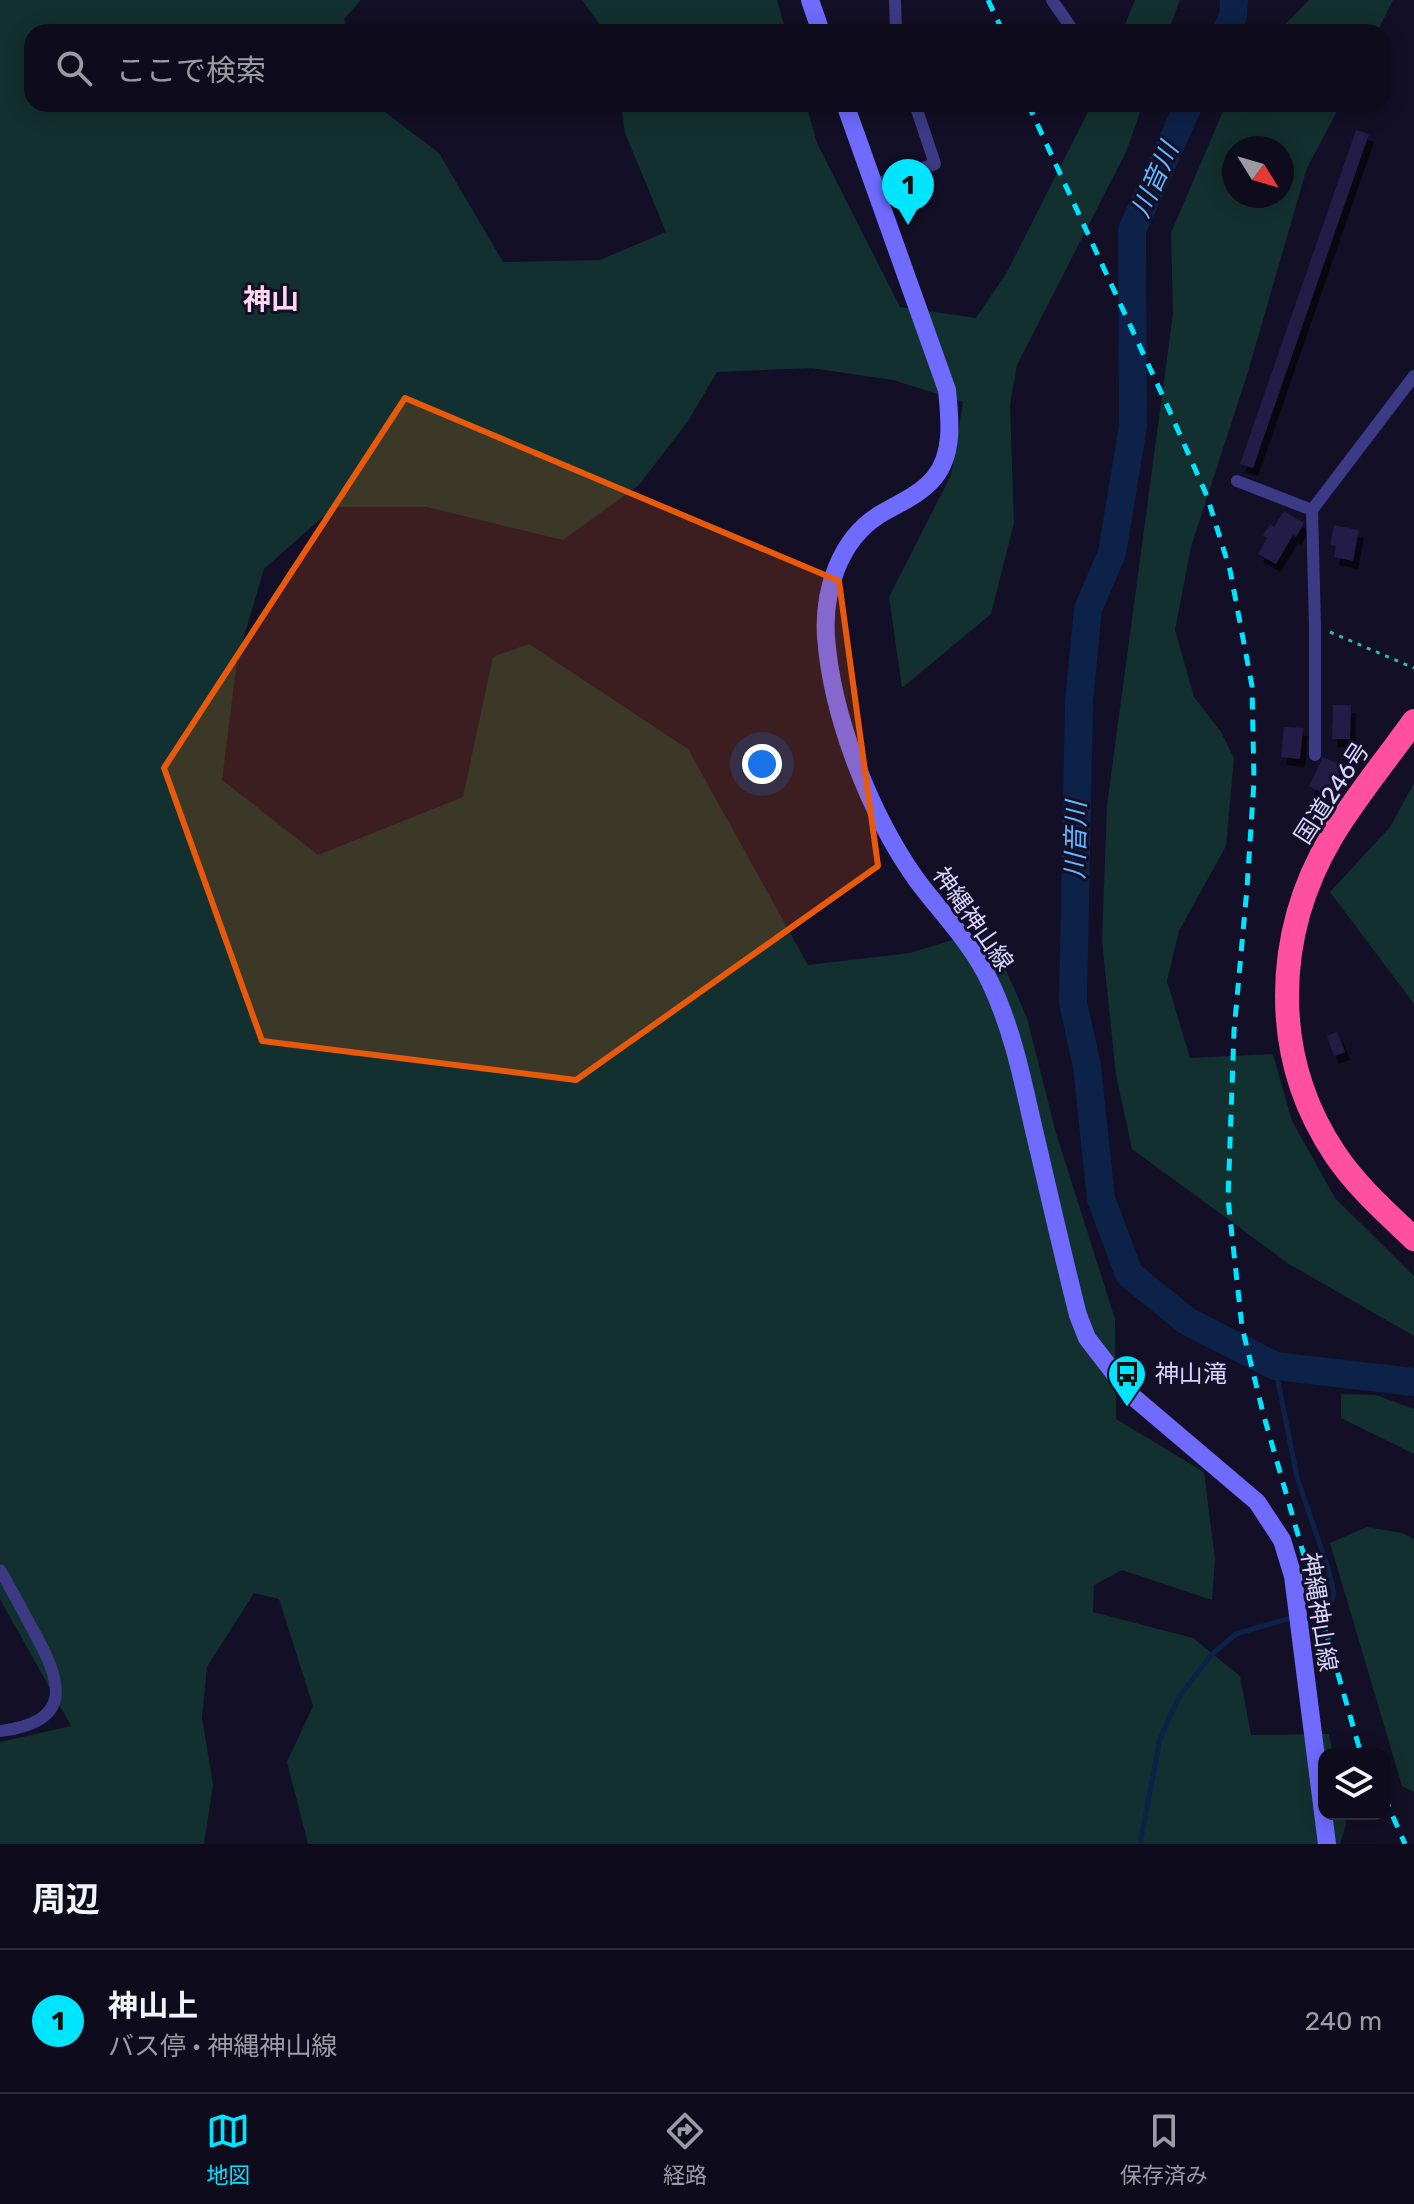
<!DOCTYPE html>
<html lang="ja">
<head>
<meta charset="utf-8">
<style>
  body { margin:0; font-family:Rubik,"Noto Sans JP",sans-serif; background:#171425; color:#f1f3f6 }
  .controls { position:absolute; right:24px; bottom:24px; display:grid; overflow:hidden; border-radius:16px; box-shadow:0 4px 20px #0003 }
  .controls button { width:72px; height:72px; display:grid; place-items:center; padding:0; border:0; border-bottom:2px solid #2e2b3b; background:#0e0b1c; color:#f1f3f6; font:40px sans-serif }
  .compass { position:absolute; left:1222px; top:136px; width:72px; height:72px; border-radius:50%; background:#0e0b1c; box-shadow:0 4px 20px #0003; rotate:127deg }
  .you { position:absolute; left:762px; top:764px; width:28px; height:28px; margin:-20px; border:6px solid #fff; border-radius:50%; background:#1a73e8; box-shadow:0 0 0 12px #1a73e833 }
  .badge { display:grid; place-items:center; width:52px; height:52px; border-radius:50%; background:#00e5ff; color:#111; font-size:26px; font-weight:700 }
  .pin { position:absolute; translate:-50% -66px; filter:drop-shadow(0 2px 4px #0008) }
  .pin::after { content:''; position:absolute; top:42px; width:28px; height:24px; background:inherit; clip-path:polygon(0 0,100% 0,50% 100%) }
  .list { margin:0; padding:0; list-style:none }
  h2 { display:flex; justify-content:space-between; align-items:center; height:104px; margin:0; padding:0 32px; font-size:34px }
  h2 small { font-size:26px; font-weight:400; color:#9b9ba3 }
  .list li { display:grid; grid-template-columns:52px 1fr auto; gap:24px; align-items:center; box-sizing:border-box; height:144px; padding:0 32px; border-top:2px solid #2e2b3b }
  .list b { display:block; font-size:30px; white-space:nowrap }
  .list p { margin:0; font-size:26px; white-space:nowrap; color:#9b9ba3 }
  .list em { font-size:26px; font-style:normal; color:#9b9ba3 }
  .icon { flex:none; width:44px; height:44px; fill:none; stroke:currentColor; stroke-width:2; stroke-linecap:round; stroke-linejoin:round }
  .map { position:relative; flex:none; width:1414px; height:1844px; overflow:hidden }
  .search { position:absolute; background:#0e0b1c; box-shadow:0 4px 20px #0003; left:24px; right:24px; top:24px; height:88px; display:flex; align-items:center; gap:20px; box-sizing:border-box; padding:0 28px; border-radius:24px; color:#9b9ba3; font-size:30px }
  .sheet { height:248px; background:#0e0b1c }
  nav { display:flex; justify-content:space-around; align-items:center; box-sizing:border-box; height:112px; border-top:2px solid #2e2b3b; background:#0e0b1c; font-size:22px; color:#9b9ba3 }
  nav a { display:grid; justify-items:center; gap:4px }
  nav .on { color:#00e5ff }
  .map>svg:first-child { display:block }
  .green { fill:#12302f; fill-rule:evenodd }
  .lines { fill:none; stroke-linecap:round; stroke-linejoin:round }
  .stream { stroke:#0c2248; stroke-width:5 }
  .river { stroke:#0c2248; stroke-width:28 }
  .building { fill:#241b47; filter:url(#shadow) }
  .path { stroke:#2fb8b0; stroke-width:3; stroke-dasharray:4 6; stroke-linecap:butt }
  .street { stroke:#3d3a85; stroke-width:12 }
  .secondary { stroke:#6f6bff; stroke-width:18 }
  .highway { stroke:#ff4fa3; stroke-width:24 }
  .rail { stroke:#00e5ff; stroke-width:5; stroke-dasharray:12 10; stroke-linecap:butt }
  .marked { fill:#e8590c; fill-opacity:0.2; stroke:#e8590c; stroke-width:6; stroke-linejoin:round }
  .labels { text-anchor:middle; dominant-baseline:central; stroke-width:6; stroke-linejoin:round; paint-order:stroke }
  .street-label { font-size:24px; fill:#d9d4ff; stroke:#130f26 }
  .poi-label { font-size:24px; fill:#d9d4ff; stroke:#130f26; text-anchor:start }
  .water-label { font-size:26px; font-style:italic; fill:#62b6ff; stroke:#130f26 }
  .quarter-label { font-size:28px; font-weight:bold; fill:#ffd6f0; stroke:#130f26 }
</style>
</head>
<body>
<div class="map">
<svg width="1414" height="1844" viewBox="0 0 1414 1844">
  <defs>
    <filter id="shadow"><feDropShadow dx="5" dy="8" stdDeviation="0" flood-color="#0009"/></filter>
  </defs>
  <rect width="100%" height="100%" fill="#130f26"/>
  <g class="green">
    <path d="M0 0H361L344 19 349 32H32V104H382L385 112 439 153 503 262 600 260 666 232 625 133 621 104H806L817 143 900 307 976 318 1007 272 1092 104H1143L1126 152 1017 365 1010 405 1014 523 991 614 902 688 889 597 951 475 963 402 893 380 811 368 717 372 688 421 639 485 563 540 427 507H334L264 569 237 660 222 780 318 855 463 797 493 657 529 644 688 749 808 965 910 953 988 929 1027 1018 1056 1133 1115 1319 1116 1419 1204 1472 1215 1560 1212 1600 1122 1570 1094 1585 1093 1612 1193 1638 1240 1676 1251 1735 1329 1734 1333 1754H1324V1814H1344L1346 1824 1340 1844H308L287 1762 313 1706 279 1599 254 1593 207 1667 202 1718 213 1785 204 1844H0V1742L71 1726 0 1599Z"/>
    <path d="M582 0H777L786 32H605Z"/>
    <path d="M1135 0H1180L1168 32H1122Z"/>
    <path d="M1309 0H1393L1377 32H1278Z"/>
    <path d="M1226 104H1341L1307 168 1247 375 1191 547 1175 630 1194 697 1221 732 1234 758 1226 846 1179 931 1167 981 1190 1058 1273 1054 1292 1121 1335 1198 1414 1276V1336L1289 1264 1132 1149 1116 1075 1102 941 1107 805 1173 314 1171 233ZM1234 148H1282V196H1234Z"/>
    <path d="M1414 783V1004L1330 892 1390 827Z"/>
    <path d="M1341 1394 1376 1395 1414 1409V1454L1341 1418Z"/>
    <path d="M1367 1527 1402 1533 1414 1539V1792L1402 1786 1330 1543Z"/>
  </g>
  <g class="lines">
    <g class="stream">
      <path d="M1275 1366 1297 1477 1328 1568 1334 1594 1330 1605"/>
      <path d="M1140 1844 1160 1739 1179 1697 1211 1655 1236 1634 1294 1617"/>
    </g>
    <g class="river">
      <path d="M1226 32 1233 16 1234 0"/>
      <path d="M1189 104 1132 230 1133 426 1112 553 1088 609 1079 701 1073 1003 1087 1066 1101 1199 1129 1274 1187 1321 1275 1366 1414 1382"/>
    </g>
  </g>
  <g class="building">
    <path d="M1356 130 1369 134 1253 468 1240 464Z"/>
    <path d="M1284 511 1304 523 1296 537 1293 535 1276 564 1258 554 1267 538 1263 535 1270 524 1274 527Z"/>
    <path d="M1334 525 1359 530 1353 561 1334 557 1336 546 1330 545Z"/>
    <path d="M1333 705H1351L1350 739H1332Z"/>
    <path d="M1284 727 1303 728 1300 759 1281 757Z"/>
    <path d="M1323 757 1343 766 1329 796 1309 786Z"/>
    <path d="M1312 801 1323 810 1315 819 1304 811Z"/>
    <path d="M1337 1032 1345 1052 1334 1056 1327 1036Z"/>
  </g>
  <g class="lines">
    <path class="path" d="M1330 632 1414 668"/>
    <g class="street">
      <path d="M895 0 896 32"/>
      <path d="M1052 0 1074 32"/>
      <path d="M874 185 935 164 915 104"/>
      <path d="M1237 481 1312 510"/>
      <path d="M1315 755V626L1312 510 1414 376"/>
      <path d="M0 1570C12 1590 22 1610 33 1630 62 1682 75 1722 0 1731"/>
    </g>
    <g class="secondary">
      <path d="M810 0 821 32"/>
      <path d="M845 104 947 390C950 419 954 454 934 478 920 495 897 504 879 515 839 540 823 592 826 637 832 717 870 814 916 879 941 913 972 943 990 982 1012 1028 1022 1077 1033 1126 1048 1189 1062 1252 1078 1315L1087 1338 1131 1395 1257 1502 1282 1540 1293 1576 1327 1844"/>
    </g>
    <path class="highway" d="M1414 721C1387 759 1356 796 1332 836 1273 935 1270 1057 1335 1154 1357 1187 1386 1212 1414 1239"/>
    <g class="rail">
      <path d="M988 0 1003 32"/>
      <path d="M1028 104 1166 403 1207 496 1230 570 1252 686 1254 781 1247 888 1234 1031 1228 1199 1242 1327 1263 1413 1361 1754"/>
      <path d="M1384 1796 1405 1844"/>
    </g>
  </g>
  <path class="marked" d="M405 398 839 581 878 866 576 1080 262 1041 164 768Z"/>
  <defs>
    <g id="bus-pin" transform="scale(2)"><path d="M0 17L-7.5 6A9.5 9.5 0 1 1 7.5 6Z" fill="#00e5ff" stroke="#130f26"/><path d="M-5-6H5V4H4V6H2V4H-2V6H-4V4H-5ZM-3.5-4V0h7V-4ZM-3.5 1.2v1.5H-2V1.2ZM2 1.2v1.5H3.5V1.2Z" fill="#111"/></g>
  </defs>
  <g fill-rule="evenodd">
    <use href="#bus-pin" x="1127" y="1374"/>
  </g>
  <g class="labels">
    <g class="street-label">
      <text transform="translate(1332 793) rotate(-57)">国道246号</text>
      <text transform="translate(973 919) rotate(55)">神縄神山線</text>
      <text transform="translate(1319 1612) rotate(81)">神縄神山線</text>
    </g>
    <g class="poi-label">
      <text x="1155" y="1374">神山滝</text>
    </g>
    <g class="water-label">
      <text transform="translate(1155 180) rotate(-66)">川音川</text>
      <text transform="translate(1076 840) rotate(-89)">川音川</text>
    </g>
    <g class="quarter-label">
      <text x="271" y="299">神山</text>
    </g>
  </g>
</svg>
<div class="controls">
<button><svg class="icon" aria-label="layers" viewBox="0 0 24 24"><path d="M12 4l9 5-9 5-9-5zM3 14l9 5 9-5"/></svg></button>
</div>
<svg class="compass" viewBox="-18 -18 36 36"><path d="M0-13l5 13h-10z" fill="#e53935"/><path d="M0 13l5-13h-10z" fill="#9b9ba3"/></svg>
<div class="you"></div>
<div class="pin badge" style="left:908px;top:225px">1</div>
<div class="search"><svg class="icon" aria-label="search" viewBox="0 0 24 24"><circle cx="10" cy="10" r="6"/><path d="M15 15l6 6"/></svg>ここで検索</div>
</div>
<section class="sheet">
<h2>周辺<small></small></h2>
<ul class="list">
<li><span class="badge">1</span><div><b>神山上</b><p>バス停 · 神縄神山線</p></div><em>240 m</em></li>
</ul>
</section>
<nav>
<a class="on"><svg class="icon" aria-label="map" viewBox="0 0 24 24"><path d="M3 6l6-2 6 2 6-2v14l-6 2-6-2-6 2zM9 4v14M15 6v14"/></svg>地図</a>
<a><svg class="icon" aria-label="directions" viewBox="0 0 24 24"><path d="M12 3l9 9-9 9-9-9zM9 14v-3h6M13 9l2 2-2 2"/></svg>経路</a>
<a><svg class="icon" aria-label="saved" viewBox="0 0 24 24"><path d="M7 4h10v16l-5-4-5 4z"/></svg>保存済み</a>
</nav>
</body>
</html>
